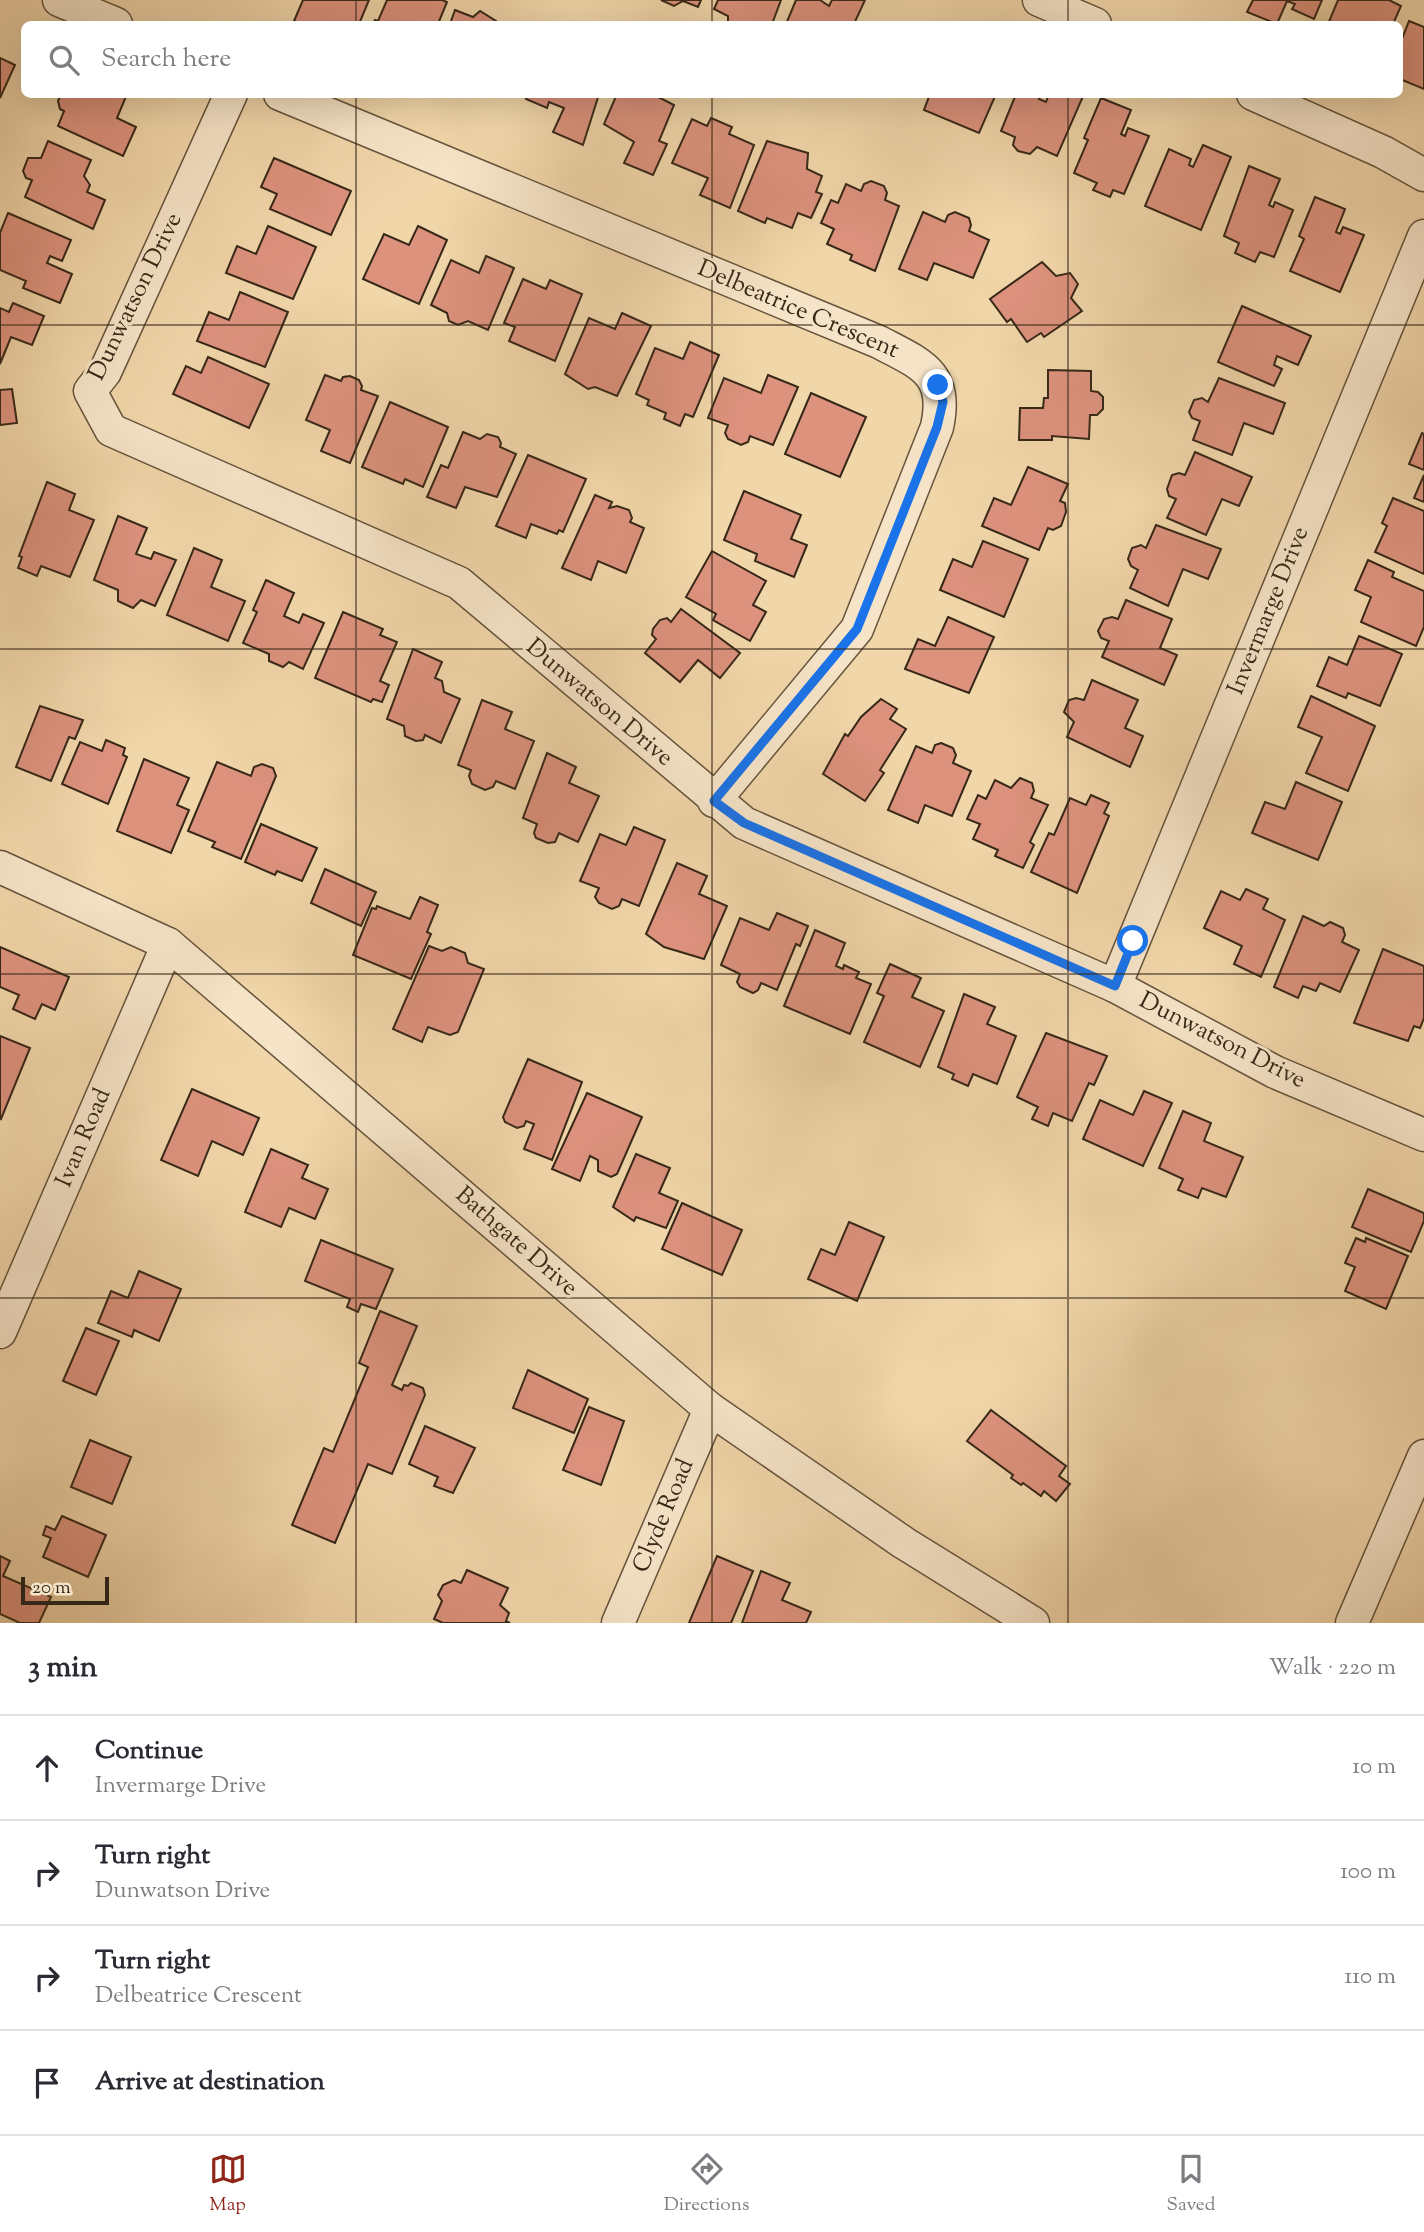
<!DOCTYPE html>
<html lang="en">
<head>
<meta charset="utf-8">
<style>
  body { margin:0; font-family:"Sorts Mill Goudy",serif; background:#f2f2f3; color:#2b2b33 }
  .scale { position:absolute; left:21px; bottom:18px; width:88px; box-sizing:border-box; padding-left:7px; border:4px solid #362817; border-top:0; font-size:19px; line-height:24px; white-space:nowrap; color:#362817; -webkit-text-stroke:5px #f6e4c8; paint-order:stroke }
  .stop { position:absolute; width:21px; height:21px; margin:-16px; border:5px solid #1a73e8; border-radius:50%; background:#fff }
  .stop.end { background:#1a73e8; border-color:#fff; box-shadow:0 2px 7px #0008 }
  .list { margin:0; padding:0; list-style:none }
  h2 { display:flex; justify-content:space-between; align-items:center; height:91px; margin:0; padding:0 28px; font-size:30px }
  h2 small { font-size:23px; font-weight:400; color:#7c7c81 }
  .list li { display:grid; grid-template-columns:46px 1fr auto; gap:21px; align-items:center; box-sizing:border-box; height:105px; padding:0 28px; border-top:2px solid #e1e1e2 }
  .list b { display:block; font-size:26px; white-space:nowrap }
  .list p { margin:0; font-size:23px; white-space:nowrap; color:#7c7c81 }
  .list em { font-size:23px; font-style:normal; color:#7c7c81 }
  .icon { flex:none; width:38px; height:38px; fill:none; stroke:currentColor; stroke-width:2; stroke-linecap:round; stroke-linejoin:round }
  .map { position:relative; flex:none; width:1424px; height:1623px; overflow:hidden }
  .search { position:absolute; background:#fff; box-shadow:0 7px 28px #0002; left:21px; right:21px; top:21px; height:77px; display:flex; align-items:center; gap:18px; box-sizing:border-box; padding:0 24px; border-radius:10px; color:#7c7c81; font-size:26px }
  .sheet { height:511px; background:#fff }
  nav { display:flex; justify-content:space-around; align-items:center; box-sizing:border-box; height:98px; border-top:2px solid #e1e1e2; background:#fff; font-size:19px; color:#7c7c81 }
  nav a { display:grid; justify-items:center; gap:4px }
  nav .on { color:#8f2418 }
  .map>svg:first-child { display:block }
  .building { fill:#dd927e; stroke:#362817; stroke-width:2 }
  .lines { fill:none; stroke-linecap:round; stroke-linejoin:round }
  .minor-casing { stroke:#65543c; stroke-width:35 }
  .minor { stroke:#f6e4c8; stroke-width:32 }
  .route { stroke:#1a73e8; stroke-width:9 }
  .grid { fill:none; stroke:#362817; stroke-width:2; stroke-opacity:0.55 }
  .labels { text-anchor:middle; dominant-baseline:central; stroke-width:6; stroke-linejoin:round; paint-order:stroke }
  .street-label { font-size:24px; fill:#362817; stroke:#f6e4c8 }
</style>
</head>
<body>
<div class="map">
<svg width="1424" height="1623" viewBox="0 0 1424 1623">
  <rect width="100%" height="100%" fill="#f1d6aa"/>
  <filter id="stains"><feTurbulence type="fractalNoise" baseFrequency=".00286" numOctaves="4"/><feColorMatrix values="0 0 0 0 .2 0 0 0 0 .09 0 0 0 0 .02 0 0 0 .5 -.17"/></filter>
  <radialGradient id="worn" r=".72"><stop offset=".6" stop-color="#630" stop-opacity="0"/><stop offset="1" stop-color="#630" stop-opacity=".3"/></radialGradient>
  <g class="building">
    <path d="M303 0H369L359 24H302L294 21Z"/>
    <path d="M387 0H442L447 2 438 24H373L375 20 378 21Z"/>
    <path d="M701 0 698 7 683 1 674 6 661 0Z"/>
    <path d="M718 0H781L772 24H728V16L714 9Z"/>
    <path d="M796 0H820L829 6 832 0H865L854 24H786Z"/>
    <path d="M1253 0H1322L1314 19 1292 9 1295 4 1287 1 1277 24 1247 12Z"/>
    <path d="M1338 0H1389L1401 6 1393 24H1328Z"/>
    <path d="M455 10 473 17 480 11 496 21 495 24H450Z"/>
    <path d="M1409 21 1424 27V89L1400 79V44Z"/>
    <path d="M0 58 15 65 0 98Z"/>
    <path d="M61 94H127L117 118 136 127 123 156 58 126 64 111 60 109 58 101Z"/>
    <path d="M528 94H599L583 145 553 132 564 108 549 102 547 108 526 99Z"/>
    <path d="M617 94H659L658 97 674 105 659 141 667 144 653 175 624 163 634 142 604 124Z"/>
    <path d="M930 94H996L979 133 924 110Z"/>
    <path d="M1016 94H1042L1039 99 1046 102 1049 94H1084L1057 156 1037 147 1030 154 1018 151 1013 145 1015 137 1001 131Z"/>
    <path d="M1101 98 1131 110 1121 134 1125 136 1128 128 1149 136 1124 194 1113 190 1110 197 1093 190 1097 183 1074 173 1088 140 1084 138Z"/>
    <path d="M711 118 732 127 729 134 754 145 730 208 700 195 708 178 672 163 692 119 707 126Z"/>
    <path d="M48 141 91 160 84 176 90 185 87 192 105 200 93 229 25 197 32 180 26 178 23 171 28 158H41Z"/>
    <path d="M767 141 808 153 807 169 822 176 816 192 822 194 811 218 798 213 792 228 767 218 765 223 738 211Z"/>
    <path d="M1203 145 1231 157 1201 230 1145 206 1169 149 1191 159 1189 165 1193 167Z"/>
    <path d="M274 158 351 191 331 235 270 209 277 194 261 187Z"/>
    <path d="M1249 166 1280 179 1269 205 1273 207 1275 202 1293 210 1274 257 1260 252 1255 262 1235 253 1239 243 1224 236Z"/>
    <path d="M871 181 884 186 887 193 885 200 899 206 875 271 850 260 852 255 827 244 834 229 821 223 831 200 838 203 846 184 861 191 864 184Z"/>
    <path d="M1315 197 1345 209 1336 232 1340 234 1343 227 1364 235 1340 292 1290 271 1304 239 1299 236Z"/>
    <path d="M923 212 945 222 948 215 955 212 969 218 971 225 969 231 989 240 973 278 934 263 927 280 899 269Z"/>
    <path d="M8 213 71 240 62 261 50 256 47 263 72 274 60 303 23 288 26 281 0 270V233Z"/>
    <path d="M268 226 316 247 293 299 226 273 237 246 256 254Z"/>
    <path d="M418 226 447 240 419 304 363 279 384 234 409 245Z"/>
    <path d="M486 256 514 268 488 330 468 321 458 325 449 321 447 313 431 305 451 260 479 273Z"/>
    <path d="M1042 262 1056 276 1070 273 1078 284 1071 298 1082 311 1044 337 1041 333 1027 342 1011 319 1007 322 990 299Z"/>
    <path d="M523 279 546 289 550 280 582 294 555 361 509 341 515 327 504 323Z"/>
    <path d="M240 292 288 312 265 367 197 341 209 312 229 320Z"/>
    <path d="M13 303 44 316 32 345 11 337 0 364V308L9 312Z"/>
    <path d="M1242 306 1311 336 1298 365 1277 356 1274 365 1282 369 1274 386 1218 362Z"/>
    <path d="M622 313 651 326 617 396 595 387 588 389 565 374 589 318 615 329Z"/>
    <path d="M690 342 719 355 693 417 685 414 680 426 664 419 666 413 647 405 649 400 636 394 655 348 683 359Z"/>
    <path d="M208 357 269 384 249 428 173 394 186 366 201 373Z"/>
    <path d="M1048 370 1091 371V391L1098 392 1103 397V409L1097 415H1090L1089 439 1052 436V440H1019L1020 408H1043L1044 398H1048Z"/>
    <path d="M325 375 341 381 343 377 350 376 359 380 362 386 361 390 378 396 350 463 321 451 330 430 306 420Z"/>
    <path d="M768 375 798 387 773 445 750 436 748 442 741 445 728 439 725 433 728 425 708 418 724 378 761 393Z"/>
    <path d="M1219 378 1285 403 1273 434 1244 423 1232 455 1193 440 1200 421 1192 418 1189 412 1194 400 1202 398 1208 402Z"/>
    <path d="M12 389 17 423 0 425V390Z"/>
    <path d="M811 393 866 417 840 477 785 454Z"/>
    <path d="M390 402 448 427 423 487 405 479 403 484 362 467Z"/>
    <path d="M463 432 480 439 487 434 498 437 501 443 500 447 516 454 497 497 465 487 456 508 427 497 441 465 448 468Z"/>
    <path d="M1422 433 1424 434V470L1409 464Z"/>
    <path d="M1195 452 1252 477 1239 506 1222 499 1206 535 1167 518 1176 499 1169 496 1167 489 1172 475 1179 473 1185 475Z"/>
    <path d="M528 455 586 479 563 532 559 530 557 534 531 524 526 538 496 526Z"/>
    <path d="M1028 467 1068 484 1060 501 1065 503 1066 512 1061 526 1053 530 1048 528 1039 550 982 526 994 498 1011 505Z"/>
    <path d="M1424 475V502L1414 498Z"/>
    <path d="M47 482 75 494 69 510 94 520 70 577 41 566 37 576 18 568 22 557 19 556Z"/>
    <path d="M744 491 801 515 791 539 807 545 794 577 755 561 757 554 724 540Z"/>
    <path d="M595 495 612 502 609 508 617 506 629 510 632 518 630 522 644 528 626 573 598 561 591 580 562 568Z"/>
    <path d="M1393 498 1424 511V574L1375 552 1387 526 1382 523Z"/>
    <path d="M118 516 147 528 136 554 151 559 154 552 176 560 155 606 141 600 133 608 118 601V590L94 580Z"/>
    <path d="M1156 525 1221 549 1208 579 1183 569 1168 606 1130 588 1138 570 1131 566 1128 559 1132 548 1141 545 1146 548Z"/>
    <path d="M983 541 1028 559 1004 617 940 590 953 559 972 567Z"/>
    <path d="M194 548 222 560 211 587 245 601 228 641 167 615Z"/>
    <path d="M712 551 766 581 753 605 766 612 750 641 713 620 716 614 686 597Z"/>
    <path d="M1368 560 1394 572 1392 577 1424 591V627L1416 646 1361 622 1371 597 1355 590Z"/>
    <path d="M266 580 294 593 284 616 299 623 303 614 324 623 303 669 289 662 283 667 269 661V654L243 643 257 612 253 610Z"/>
    <path d="M1126 600 1172 619 1160 648 1177 655 1164 685 1102 657 1109 641 1101 638 1098 631 1104 619 1112 617 1118 619Z"/>
    <path d="M681 609 740 653 720 678 698 660 680 682 645 653 656 639 652 635 653 629 660 620 667 618 671 622Z"/>
    <path d="M343 612 383 629 380 635 397 642 380 681 389 685 382 702 373 699 371 702 315 678Z"/>
    <path d="M948 617 994 637 969 693 905 669 918 639 935 646Z"/>
    <path d="M1359 636 1402 654 1380 706 1348 693 1346 698 1317 686 1329 657 1347 665Z"/>
    <path d="M413 649 442 662 435 678 442 681 444 692 460 699 441 743 425 735 423 740 416 741 405 736 404 726 387 719Z"/>
    <path d="M1092 680 1138 700 1125 728 1143 736 1130 767 1067 737 1074 722 1064 712 1069 700 1076 698 1084 700Z"/>
    <path d="M1311 696 1375 726 1348 791 1306 773 1322 737 1298 727Z"/>
    <path d="M881 699 897 709 890 719 906 729 880 770 884 773 865 801 823 774 845 734 848 736 861 717Z"/>
    <path d="M482 700 512 712 505 729 534 741 515 789 496 781 493 787 485 790 472 784 469 776 471 770 458 765Z"/>
    <path d="M40 706 83 720 75 739 69 737 51 781 16 767Z"/>
    <path d="M106 740 125 748 123 755 127 757 108 804 62 784 80 742 102 751Z"/>
    <path d="M941 743 953 748 956 755 953 763 971 771 952 816 925 805 918 823 888 810 916 746 932 753 935 745Z"/>
    <path d="M547 753 576 767 569 783 599 796 578 842 559 833 555 842 548 843 536 838 534 833 537 824 523 818Z"/>
    <path d="M144 759 189 778 177 805 189 810 171 853 117 831Z"/>
    <path d="M217 762 251 776 254 767 262 764 273 768 276 776 241 859 212 847 215 842 188 831Z"/>
    <path d="M1020 778 1032 783 1034 791 1031 798 1048 805 1030 842 1034 845 1023 868 995 856 998 850 973 839 980 824 967 819 978 795 986 799 995 780 1011 788Z"/>
    <path d="M1296 782 1342 802 1318 860 1252 833 1265 802 1285 809Z"/>
    <path d="M1091 795 1109 803 1104 813 1109 816 1077 893 1031 872 1049 833 1054 835 1070 798 1086 805Z"/>
    <path d="M261 824 317 848 302 881 277 871 275 875 245 862Z"/>
    <path d="M634 827 665 840 639 906 622 899 619 906 612 909 599 903 595 897 599 888 580 881 600 834 626 845Z"/>
    <path d="M677 863 707 876 699 894 727 906 704 959 664 947 646 934Z"/>
    <path d="M325 869 376 892 361 926 311 903Z"/>
    <path d="M1246 889 1268 899 1263 909 1285 920 1261 977 1234 964 1242 946 1204 928 1221 891 1240 900Z"/>
    <path d="M420 897 438 905 427 932 431 934 411 979 353 955 372 908 376 909 377 906 410 919Z"/>
    <path d="M777 913 808 926 800 946 796 944 777 990 761 983 758 990 753 993 740 987 737 982 740 974 721 965 740 918 769 930Z"/>
    <path d="M1303 916 1324 926 1330 922 1343 928 1345 935 1342 942 1359 950 1340 992 1320 983 1316 991 1303 986 1298 998 1274 987Z"/>
    <path d="M815 930 845 943 836 966 843 969 844 965 859 972 856 978 871 984 850 1034 784 1006Z"/>
    <path d="M429 946 442 951 451 947 465 953 468 963 484 969 458 1032 450 1035 428 1027 422 1042 393 1029Z"/>
    <path d="M0 947 69 977 55 1010 42 1004 35 1019 13 1009 19 995 0 987Z"/>
    <path d="M1383 949 1424 966V1018L1420 1028 1414 1026 1408 1041 1354 1023Z"/>
    <path d="M890 964 921 978 912 997 944 1011 920 1067 864 1042 884 996 877 993Z"/>
    <path d="M964 994 995 1007 987 1024 1016 1036 997 1084 973 1074 968 1086 952 1079 954 1074 938 1067Z"/>
    <path d="M1046 1033 1107 1056 1094 1085 1089 1083 1072 1121 1053 1113 1048 1126 1032 1119 1038 1107 1017 1097Z"/>
    <path d="M0 1036 30 1048 1 1119 0 1118Z"/>
    <path d="M528 1059 582 1082 552 1160 524 1149 534 1124 526 1121 524 1126 517 1128 505 1122 503 1117Z"/>
    <path d="M192 1089 259 1118 243 1155 212 1141 198 1176 161 1160Z"/>
    <path d="M1144 1091 1172 1103 1143 1166 1083 1139 1100 1100 1133 1115Z"/>
    <path d="M587 1093 642 1117 617 1174 611 1177 598 1171V1160L590 1156 580 1181 552 1169Z"/>
    <path d="M1183 1111 1211 1123 1204 1141 1243 1157 1226 1197 1202 1188 1198 1198 1178 1190 1183 1179 1159 1168Z"/>
    <path d="M271 1149 308 1165 302 1178 328 1189 315 1219 289 1208 281 1227 245 1212Z"/>
    <path d="M636 1154 670 1168 659 1193 678 1201 666 1228 636 1217 634 1221 613 1207Z"/>
    <path d="M1368 1189 1424 1213V1221L1411 1252 1352 1227Z"/>
    <path d="M682 1203 742 1230 722 1275 662 1249Z"/>
    <path d="M849 1222 884 1237 857 1301 808 1279 821 1249 835 1255Z"/>
    <path d="M1356 1238 1365 1242 1366 1238 1408 1256 1386 1309 1345 1291 1355 1267 1345 1263Z"/>
    <path d="M321 1240 393 1269 376 1309 361 1304 358 1312 347 1307 350 1299 305 1281Z"/>
    <path d="M139 1271 181 1289 159 1341 134 1330 132 1337 98 1323 111 1291 128 1298Z"/>
    <path d="M380 1311 417 1326 392 1385 402 1390 404 1385 408 1386 411 1383 423 1388 425 1395 392 1474 368 1464 335 1543 292 1525 324 1448 333 1452 368 1367 359 1363Z"/>
    <path d="M86 1328 119 1341 96 1395 63 1381Z"/>
    <path d="M528 1370 588 1399 574 1433 513 1408Z"/>
    <path d="M589 1407 624 1421 601 1485 563 1470Z"/>
    <path d="M991 1410 1066 1466 1059 1476 1070 1484 1056 1501 1044 1491 1041 1496 1023 1483 1021 1485 1011 1478 1013 1475 967 1441Z"/>
    <path d="M425 1426 475 1448 453 1493 434 1486 438 1477 409 1464Z"/>
    <path d="M90 1440 131 1457 112 1504 71 1487Z"/>
    <path d="M62 1516 106 1535 88 1577 43 1557 51 1538 43 1535 46 1526 55 1530Z"/>
    <path d="M0 1556 10 1561 3 1576 51 1597 39 1623H20L0 1614Z"/>
    <path d="M717 1556 753 1571 731 1623H689Z"/>
    <path d="M467 1570 508 1588 500 1605 509 1613 506 1621 510 1623H443L434 1619 442 1601 438 1595 443 1585 454 1580 461 1583Z"/>
    <path d="M761 1571 790 1583 782 1600 811 1612 806 1623H742Z"/>
  </g>
  <g class="lines">
    <g class="minor-casing">
      <g id="minor">
        <path d="M59 0 116 24"/>
        <path d="M1039 0 1095 24"/>
        <path d="M231 94 105 372 90 391 111 430 459 583 744 823 1115 986 1275 1072 1424 1135"/>
        <path d="M280 94 879 342C921 364 949 373 937 427L857 629 714 801"/>
        <path d="M1253 94 1383 152 1424 175"/>
        <path d="M0 867 168 944 710 1409 904 1543 1033 1623"/>
        <path d="M1115 986 1424 236"/>
        <path d="M0 1332 168 944"/>
        <path d="M618 1623 710 1409"/>
        <path d="M1352 1623 1424 1456"/>
      </g>
    </g>
    <use href="#minor" class="minor"/>
  </g>
  <g class="lines">
    <path class="route" d="M938 385 943 402 937 427 857 629 714 801 744 823 1115 986 1133 941"/>
  </g>
  <path class="grid" d="M356 0V24M712 0V24M1068 0V24M356 94V1623M712 94V1623M1068 94V1623M0 325H1424M0 649H1424M0 974H1424M0 1298H1424"/>
  <g class="labels">
    <g class="street-label">
      <text transform="translate(136 297) rotate(-64)">Dunwatson Drive</text>
      <text transform="translate(798 310) rotate(23)">Delbeatrice Crescent</text>
      <text transform="translate(1269 611) rotate(-68)">Invermarge Drive</text>
      <text transform="translate(599 703) rotate(40)">Dunwatson Drive</text>
      <text transform="translate(1222 1041) rotate(27)">Dunwatson Drive</text>
      <text transform="translate(84 1138) rotate(-67)">Ivan Road</text>
      <text transform="translate(516 1242) rotate(41)">Bathgate Drive</text>
      <text transform="translate(664 1516) rotate(-67)">Clyde Road</text>
    </g>
  </g>
  <rect width="100%" height="100%" filter="url(#stains)"/>
  <rect width="100%" height="100%" fill="url(#worn)"/>
</svg>
<div class="scale">20 m</div>
<div class="stop" style="left:1133px;top:941px"></div>
<div class="stop end" style="left:938px;top:385px"></div>
<div class="search"><svg class="icon" aria-label="search" viewBox="0 0 24 24"><circle cx="10" cy="10" r="6"/><path d="M15 15l6 6"/></svg>Search here</div>
</div>
<section class="sheet">
<h2>3 min<small>Walk · 220 m</small></h2>
<ul class="list">
<li><svg class="icon" aria-label="ahead" viewBox="0 0 24 24"><path d="M12 20V5M6 11l6-6 6 6"/></svg><div><b>Continue</b><p>Invermarge Drive</p></div><em>10 m</em></li>
<li><svg class="icon" aria-label="right" viewBox="0 0 24 24"><path d="M7 20v-9h11M14 6l5 5-5 5"/></svg><div><b>Turn right</b><p>Dunwatson Drive</p></div><em>100 m</em></li>
<li><svg class="icon" aria-label="right" viewBox="0 0 24 24"><path d="M7 20v-9h11M14 6l5 5-5 5"/></svg><div><b>Turn right</b><p>Delbeatrice Crescent</p></div><em>110 m</em></li>
<li><svg class="icon" aria-label="arrive" viewBox="0 0 24 24"><path d="M6 21V4h12l-3 4 3 4H6"/></svg><div><b>Arrive at destination</b></div></li>
</ul>
</section>
<nav>
<a class="on"><svg class="icon" aria-label="map" viewBox="0 0 24 24"><path d="M3 6l6-2 6 2 6-2v14l-6 2-6-2-6 2zM9 4v14M15 6v14"/></svg>Map</a>
<a><svg class="icon" aria-label="directions" viewBox="0 0 24 24"><path d="M12 3l9 9-9 9-9-9zM9 14v-3h6M13 9l2 2-2 2"/></svg>Directions</a>
<a><svg class="icon" aria-label="saved" viewBox="0 0 24 24"><path d="M7 4h10v16l-5-4-5 4z"/></svg>Saved</a>
</nav>
</body>
</html>
